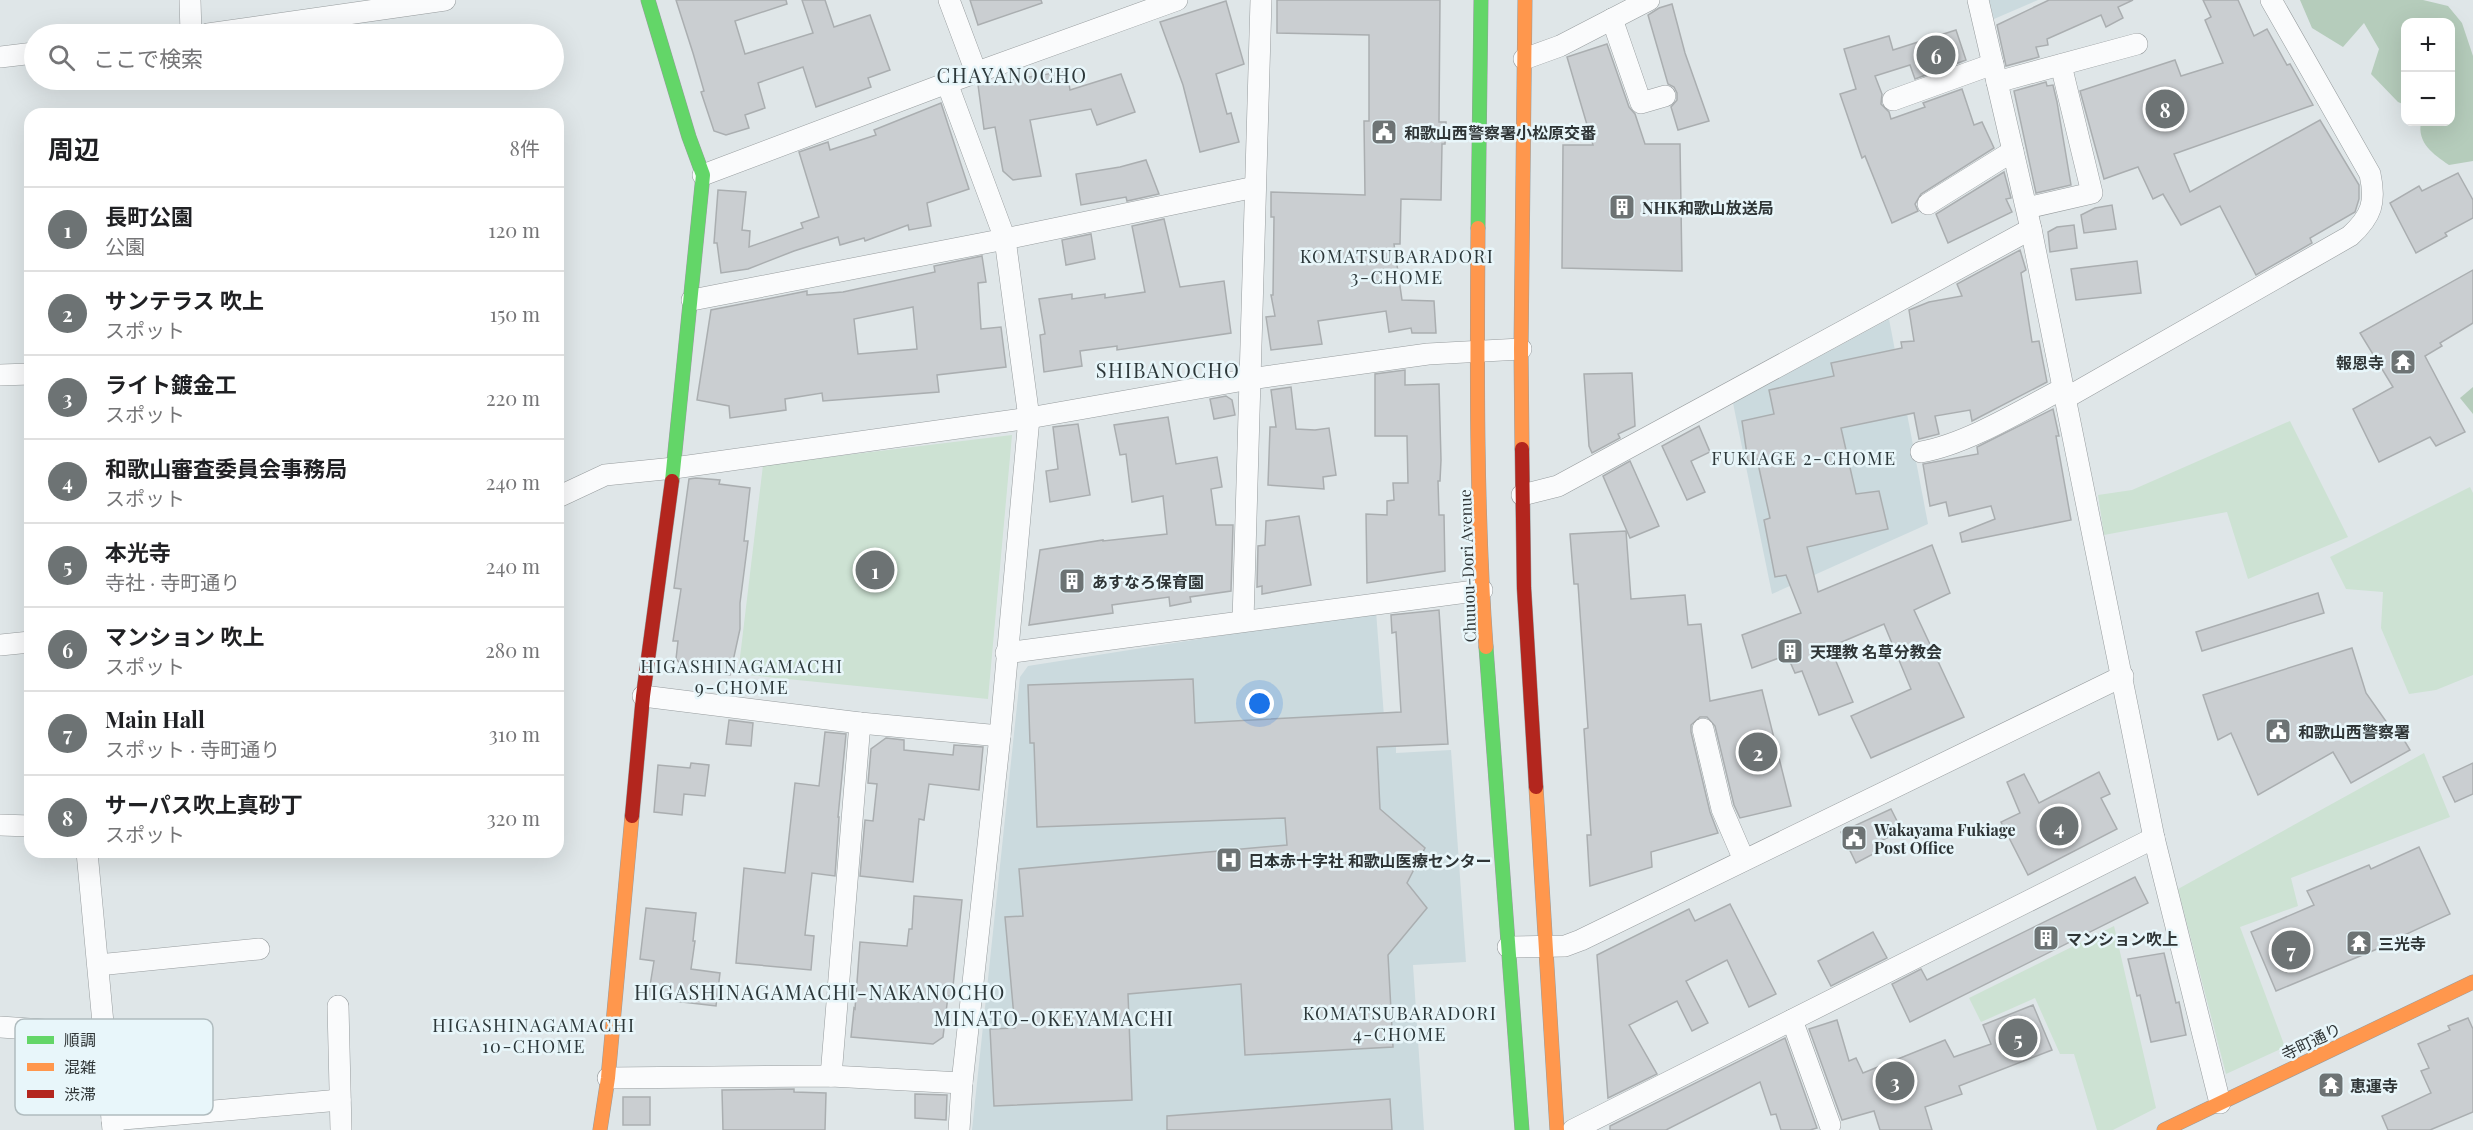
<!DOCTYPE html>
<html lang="ja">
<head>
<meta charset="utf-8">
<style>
  body { margin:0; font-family:"Playfair Display","Noto Sans JP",serif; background:#f2f2f2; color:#202124 }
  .controls { position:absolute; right:18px; top:18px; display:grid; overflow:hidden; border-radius:12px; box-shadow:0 6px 24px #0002 }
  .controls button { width:54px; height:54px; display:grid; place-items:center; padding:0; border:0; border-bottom:2px solid #e0e0e0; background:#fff; color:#202124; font:30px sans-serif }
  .you { position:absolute; left:1260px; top:704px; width:21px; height:21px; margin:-15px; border:4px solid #fff; border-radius:50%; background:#1a73e8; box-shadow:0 0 0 9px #1a73e833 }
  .badge { display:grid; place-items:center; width:39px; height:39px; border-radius:50%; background:#6d7374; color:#fff; font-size:20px; font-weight:700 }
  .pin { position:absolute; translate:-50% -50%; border:3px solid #fff; box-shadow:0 2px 6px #0006 }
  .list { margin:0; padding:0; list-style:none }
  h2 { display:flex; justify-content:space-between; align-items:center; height:78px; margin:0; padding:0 24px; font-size:26px }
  h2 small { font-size:20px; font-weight:400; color:#757577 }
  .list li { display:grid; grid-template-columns:39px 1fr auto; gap:18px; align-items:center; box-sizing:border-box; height:84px; padding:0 24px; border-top:2px solid #e0e0e0 }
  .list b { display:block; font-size:22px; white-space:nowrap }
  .list p { margin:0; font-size:20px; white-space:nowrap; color:#757577 }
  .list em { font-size:20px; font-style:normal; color:#757577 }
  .icon { flex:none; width:33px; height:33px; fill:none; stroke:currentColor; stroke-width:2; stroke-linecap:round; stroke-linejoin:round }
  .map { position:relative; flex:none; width:2473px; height:1130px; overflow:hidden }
  .search { position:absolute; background:#fff; box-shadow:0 6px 24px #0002; left:24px; top:24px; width:540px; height:66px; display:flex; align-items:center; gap:15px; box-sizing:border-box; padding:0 21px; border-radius:33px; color:#757577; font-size:22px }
  .panel { position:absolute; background:#fff; box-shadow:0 6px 24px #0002; left:24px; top:108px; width:540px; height:750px; border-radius:18px }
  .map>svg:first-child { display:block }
  .built { fill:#cbdade }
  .green { fill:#cde2d3 }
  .forest { fill:#b5ccbb }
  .building { fill:#caced1; stroke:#aaaeb0; stroke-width:1.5; fill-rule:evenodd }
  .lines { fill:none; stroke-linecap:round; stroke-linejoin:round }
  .street-casing { stroke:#979c9e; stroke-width:22 }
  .fast-casing { stroke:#979c9e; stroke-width:15 }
  .slow-casing { stroke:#979c9e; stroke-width:15 }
  .jam-casing { stroke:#979c9e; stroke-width:15 }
  .street { stroke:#fafbfc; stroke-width:21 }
  .fast { stroke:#63d668; stroke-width:14 }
  .slow { stroke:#ff974d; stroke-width:14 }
  .jam { stroke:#b3261e; stroke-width:14 }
  .labels { text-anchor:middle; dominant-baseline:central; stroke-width:5; stroke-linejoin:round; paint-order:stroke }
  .poi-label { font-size:16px; font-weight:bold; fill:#2f3536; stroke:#e8f6fa; text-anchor:start }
  .street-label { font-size:16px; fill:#2f3536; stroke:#e8f6fa }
  .neighbourhood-label { font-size:18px; letter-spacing:1.5px; fill:#2c3739; stroke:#e8f6fa }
  .quarter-label { font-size:20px; letter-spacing:1.5px; fill:#2c3739; stroke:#e8f6fa }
  .key { fill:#e8f6fa; stroke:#b0bcbf; stroke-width:1.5 }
  .key-label { font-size:16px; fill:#2f3536 }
</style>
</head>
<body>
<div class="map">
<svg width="2473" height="1130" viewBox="0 0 2473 1130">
  <rect width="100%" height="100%" fill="#dfe6e8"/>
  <g class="built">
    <path d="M1989 0H2038L1994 19Z"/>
    <path d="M1889 319 1928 524 1772 594 1733 403Z"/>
    <path d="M1376 611 1385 730H1396V753L1451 750 1466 962 1413 965 1424 1130H972L1020 677 1028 666Z"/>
  </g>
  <g class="green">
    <path d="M2290 421 2348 537 2248 579 2227 512 2104 535 2098 495 2132 490Z"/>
    <path d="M1012 435 988 699 738 674 763 465Z"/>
    <path d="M2470 487 2473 493V675L2436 690 2409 694 2381 628 2383 592 2346 589 2330 557Z"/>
    <path d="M2424 753 2450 817 2291 878 2298 906 2240 927 2285 1047 2226 1074 2178 889Z"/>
    <path d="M2114 926 2156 1108 2113 1130H2097L2074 1054H2060L2035 998 1981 1022 1969 998Z"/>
  </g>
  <g class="forest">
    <path d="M2300 0H2423L2448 6 2462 23 2473 56V161L2449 165C2433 154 2417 143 2421 122H2450V22H2406L2405 105 2398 102 2371 74 2379 49 2364 23 2343 47 2312 28Z"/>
    <path d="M2473 387V414L2460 398Z"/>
  </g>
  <g class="building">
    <path d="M676 0H786L787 4 735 21 745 54 813 33 802 0H825L834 27 870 15 890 70 868 78 871 87 816 107 803 67 758 83 765 108 745 115 749 128 726 135 714 131 701 92 704 91 693 53Z"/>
    <path d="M970 0H1041L1042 3 978 25Z"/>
    <path d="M1277 0H1440L1439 122H1446L1445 144H1442L1441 200 1401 199 1400 244H1394L1402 300 1434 301 1436 333H1412L1411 328 1389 332 1386 311 1318 321 1322 344 1271 350 1266 317 1275 316 1271 295H1273L1274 217H1271V192L1365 195 1364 121H1369V35L1277 33Z"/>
    <path d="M2049 0H2133L2118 7 2123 18 2106 27 2101 15 2047 39 2048 45 2036 47 2039 57 2006 66 1997 25Z"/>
    <path d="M2203 0H2238L2254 36 2267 29 2287 65 2290 64 2313 105 2174 154 2190 192 2320 120 2359 185V199L2355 212 2310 238 2312 243 2256 275 2220 206 2181 225 2163 194 2153 199 2138 167 2104 179 2080 91 2175 60 2181 76 2223 63 2205 20 2211 17Z"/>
    <path d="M1226 1 1244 64 1216 74 1227 114 1231 113 1239 142 1200 152 1183 85 1160 22Z"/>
    <path d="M1672 4 1685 53 1709 121 1678 130 1671 107 1677 100V93L1674 87 1668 84 1648 15 1659 8Z"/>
    <path d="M1956 30 1966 60 1915 79 1910 65 1875 76 1882 94 1881 104 1889 112 1891 119 1925 107 1923 103 1962 89 1974 125 1982 122 1994 148 1921 194 1915 204 1918 211 1892 223 1865 156 1862 158 1840 94 1856 89 1844 49 1889 36 1893 50Z"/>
    <path d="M1607 44 1629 107 1635 114 1645 144H1680L1682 271 1562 268 1563 145H1593L1567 57Z"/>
    <path d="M1067 71 1070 90 1121 74 1135 112 1097 125 1091 109 1030 120 1041 176 1013 180 1003 171 995 127 984 129 978 85Z"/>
    <path d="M2046 82 2047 86 2053 85 2057 102 2071 185 2036 193 2014 91Z"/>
    <path d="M941 103 969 189 927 203 931 226 909 230 908 225 865 241 864 238 840 245 838 237 794 251 748 269 721 273 717 243H714L718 190 746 192 742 230 750 231 749 247 803 228 801 223 819 217 799 152 828 142 830 150 876 135 874 130Z"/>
    <path d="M1146 160 1159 194 1127 201 1126 197 1081 205 1076 174 1120 167Z"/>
    <path d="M2004 172 2011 198 2006 199 2012 212 1948 243 1936 214Z"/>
    <path d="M2458 173 2473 200V218L2445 233 2447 236 2416 253 2390 203 2419 186 2422 191Z"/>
    <path d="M2112 205 2116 229 2084 233 2081 215 2095 208Z"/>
    <path d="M1164 219 1180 287 1224 281 1231 333 1117 350V346L1080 351 1082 366 1044 372 1040 335 1045 334 1039 299 1072 294V299L1105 294V298L1145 292 1132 226Z"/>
    <path d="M2074 225 2077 248 2050 252 2048 232 2057 227Z"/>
    <path d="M1091 234 1095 259 1066 265 1062 240Z"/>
    <path d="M2020 250 2026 270 2021 273 2032 342 2039 341 2047 382 1972 421 1970 410 1935 416 1939 434 1919 439 1914 413 1841 428 1856 494 1879 491 1888 529 1807 547 1818 592 1932 545 1950 593 1914 610 1964 717 1871 758 1851 716 1911 689 1884 624 1830 647 1853 702 1819 715 1802 671 1795 673 1787 655 1752 668 1742 635 1801 613 1786 575 1775 577 1764 520 1770 518 1757 459 1748 461 1742 421 1774 414 1769 390 1834 376 1831 363 1902 348 1901 342 1914 341 1909 310 1929 302 1962 296 1957 284Z"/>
    <path d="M982 256 986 282 978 283 981 329 1001 327 1006 367 937 375 939 392 823 401 822 393 785 399 786 410 730 418 729 406 697 400 711 310 807 291V295L843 292 935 272 934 266ZM913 307 917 349 858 354 854 319Z"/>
    <path d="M2137 261 2141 293 2076 300 2071 269Z"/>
    <path d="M2473 270V323L2440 343 2442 346 2425 356 2465 432 2436 446 2430 437 2379 462 2353 409 2393 387 2360 333Z"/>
    <path d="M1405 370V385L1439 384 1441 460 1440 481H1438L1439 515H1444L1445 571 1367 583 1366 514 1387 515V501L1394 500 1393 483H1408L1407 436H1375V374Z"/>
    <path d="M1632 373 1635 426 1618 434 1620 438 1592 453 1589 446 1584 374Z"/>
    <path d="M1291 387 1296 429 1315 430 1329 428 1336 475 1323 477 1324 489 1268 485 1270 427H1276L1271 390Z"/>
    <path d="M1226 396 1232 400 1235 415 1214 419 1210 399Z"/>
    <path d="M2053 409 2059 436H2056L2071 520 1962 542 1960 533 1995 519 1991 506 1949 516 1946 502 1930 506 1923 464 1978 454 1977 447Z"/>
    <path d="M1168 417 1176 464 1217 457 1222 487 1211 489 1216 525H1233L1231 591 1190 597 1191 602 1170 606 1169 597 1112 605 1113 613 1029 625 1040 550 1103 540V541L1167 534 1163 496 1132 502 1126 454 1120 455 1114 425Z"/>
    <path d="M1078 424 1090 495 1050 502 1046 471 1058 469 1053 427Z"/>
    <path d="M1699 426 1710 452 1691 461 1705 492 1687 500 1662 446Z"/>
    <path d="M1630 461 1659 526 1630 538 1603 476Z"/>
    <path d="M696 478 720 480 719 484 750 488 744 541H748L740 603V629L730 675 687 670 676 659 678 641H673L681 589 674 588 689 479Z"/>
    <path d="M1299 516 1311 585 1262 594V586L1257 587 1258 546 1265 545 1266 521Z"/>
    <path d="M1626 531 1631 599 1685 595 1688 625 1701 624 1710 701 1762 690 1791 806 1740 818 1734 805 1715 726 1707 717H1700L1691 725V732L1710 812 1718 833 1651 852 1652 867 1590 886 1587 835H1591L1584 729 1588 728 1578 584H1574L1570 534Z"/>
    <path d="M2318 593 2324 613 2202 651 2196 632Z"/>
    <path d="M1439 610 1448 744 1377 747 1380 809 1425 848 1407 883 1427 908 1388 955 1393 1047 1245 1055 1241 984 1128 994 1132 1100 994 1106 990 1029 1015 1028 1005 917 1023 916 1019 869 1287 845 1285 818 1037 827 1034 743H1030L1028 685 1193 679 1195 723 1401 712 1396 632 1392 633 1391 615Z"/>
    <path d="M2352 648 2366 693 2397 737 2401 735 2410 750 2351 783 2333 752 2258 795 2231 733 2218 740 2203 695Z"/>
    <path d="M729 720 753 723 751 746 726 744Z"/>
    <path d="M825 732 846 734 838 817H839L835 876 812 873 805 935 814 936 811 970 736 963 744 868 785 873 795 783 819 786Z"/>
    <path d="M886 738 904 740V750L953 755 954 745 983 747 979 790 929 784 924 820 919 819 913 882 860 876 865 820 873 821 877 784 868 783 871 749Z"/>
    <path d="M691 763 709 765 705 796 684 794 682 815 654 812 658 765 690 768Z"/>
    <path d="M2473 763V794L2455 802 2443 777Z"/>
    <path d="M2099 772 2110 794 2101 798 2117 829 2028 875 2001 822 2020 813 2007 782 2024 774 2039 803Z"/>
    <path d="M1891 809 1902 831 1876 843 1879 851 1856 863 1841 832Z"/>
    <path d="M2419 847 2450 914 2400 937 2401 939 2276 991 2251 932 2314 905 2307 891 2369 865 2371 869Z"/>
    <path d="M2135 877 2148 903 1910 1022 1892 984 1921 969 1927 980Z"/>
    <path d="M914 896 962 900 952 996H948L943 1037 933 1044 851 1037 854 1008 855 1009 860 942 907 946 909 929H912Z"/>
    <path d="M1730 904 1776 994 1749 1007 1727 960 1686 981 1708 1023 1692 1031 1677 1001 1629 1025 1657 1074 1608 1098 1597 955 1689 909 1695 921Z"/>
    <path d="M646 908 696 913 693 941H695L691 969 720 973 716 1006 648 998 654 961 640 959Z"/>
    <path d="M1873 932 1887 958 1831 986 1818 961Z"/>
    <path d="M2164 953 2176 1003 2179 1002 2186 1035 2151 1042 2140 995 2137 996 2128 959Z"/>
    <path d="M2033 1005 2052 1050 1959 1086 1962 1094 1925 1107 1932 1130H1880L1874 1111 1842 1120 1809 1029 1837 1020 1849 1061 1856 1058 1863 1073 1945 1040 1954 1057 1991 1044 1983 1025Z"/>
    <path d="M2468 1018 2473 1029V1112L2430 1130H2388L2382 1116 2431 1093 2421 1071 2429 1068 2418 1044 2450 1030 2448 1026Z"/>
    <path d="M1785 1038 1817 1128 1810 1130H1781L1776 1114 1771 1115 1760 1082 1666 1130H1610V1126Z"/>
    <path d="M794 1089V1092L826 1093 825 1130H723L722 1090Z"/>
    <path d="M915 1094 947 1095 946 1120 915 1118Z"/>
    <rect x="623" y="1097" width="27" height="28"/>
    <path d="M1390 1099 1392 1130H1167V1116Z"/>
  </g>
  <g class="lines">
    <g class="street-casing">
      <g id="street">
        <path d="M190 0 191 34"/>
        <path d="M949 0 976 72"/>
        <path d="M1978 0 2031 229 2154 838 2220 1103"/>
        <path d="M1612 19 1641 103 1665 96"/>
        <path d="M208 34 445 0"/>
        <path d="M0 57 34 53"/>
        <path d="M1524 59 1560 46 1649 0"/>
        <path d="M1997 82 2137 44"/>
        <path d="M947 83 1005 239 1029 418 1000 736 962 1083 959 1130"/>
        <path d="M1893 100 1993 64"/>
        <path d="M703 175 947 83 1177 0"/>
        <path d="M1928 204 2013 151"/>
        <path d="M2027 208 2092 193 2061 65"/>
        <path d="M692 300 1005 239 1255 187"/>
        <path d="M0 375 30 374"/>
        <path d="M2066 398 2350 236C2372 216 2376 202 2370 174L2271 0"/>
        <path d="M1921 452C1967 444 2022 410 2064 388"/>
        <path d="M1522 495 1558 486 2031 229"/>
        <path d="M558 497 605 475 674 468 1029 418 1250 379 1428 354 1521 349"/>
        <path d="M1243 621 1261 0"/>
        <path d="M0 645 30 642"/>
        <path d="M1006 653 1482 590"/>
        <path d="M643 696 860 723 1000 736"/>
        <path d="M1703 729 1722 809 1744 860"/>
        <path d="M0 825 30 826"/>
        <path d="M87 852 113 1130"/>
        <path d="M1508 947 1565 946 1581 940 2123 676"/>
        <path d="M98 965 259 949"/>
        <path d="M338 1006 341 1130"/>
        <path d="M1792 1020 1830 1125"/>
        <path d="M0 1027 104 1034"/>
        <path d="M831 1076 860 723"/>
        <path d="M608 1078 831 1076 962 1083"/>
        <path d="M112 1120 340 1100"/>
        <path d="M1573 1130 2154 838"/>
      </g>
    </g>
    <g class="fast-casing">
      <g id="fast">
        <path d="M648 0 689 137 703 175 672 481"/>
        <path d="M1478 228 1481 0"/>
        <path d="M1486 647 1522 1130"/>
      </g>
    </g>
    <g class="slow-casing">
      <g id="slow">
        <path d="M1478 228C1477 367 1476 508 1486 647"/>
        <path d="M1522 449 1521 349 1525 0"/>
        <path d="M1536 787 1557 1130"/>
        <path d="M600 1130 608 1078 632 816"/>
        <path d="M2164 1130 2473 982"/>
      </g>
    </g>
    <g class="jam-casing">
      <g id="jam">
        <path d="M1522 449 1524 588 1536 787"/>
        <path d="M632 816 643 696 672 481"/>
      </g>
    </g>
    <use href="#street" class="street"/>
    <use href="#fast" class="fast"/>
    <use href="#slow" class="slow"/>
    <use href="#jam" class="jam"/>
  </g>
  <defs>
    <g id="civic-square" transform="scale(1.35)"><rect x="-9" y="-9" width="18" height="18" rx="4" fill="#6d7374" stroke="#e8f6fa"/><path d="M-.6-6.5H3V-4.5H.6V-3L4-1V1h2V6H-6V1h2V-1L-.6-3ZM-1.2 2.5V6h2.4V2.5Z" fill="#fff"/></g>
    <g id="building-square" transform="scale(1.35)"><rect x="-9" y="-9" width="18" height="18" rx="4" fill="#6d7374" stroke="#e8f6fa"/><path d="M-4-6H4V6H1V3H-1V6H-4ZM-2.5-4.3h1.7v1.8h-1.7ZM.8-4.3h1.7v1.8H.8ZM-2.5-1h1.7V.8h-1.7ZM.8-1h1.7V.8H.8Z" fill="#fff"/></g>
    <g id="temple-square" transform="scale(1.35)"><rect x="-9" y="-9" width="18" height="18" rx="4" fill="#6d7374" stroke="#e8f6fa"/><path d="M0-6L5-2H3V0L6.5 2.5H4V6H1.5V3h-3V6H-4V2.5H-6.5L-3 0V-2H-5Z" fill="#fff"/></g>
    <g id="hospital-square" transform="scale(1.35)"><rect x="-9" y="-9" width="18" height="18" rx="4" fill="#6d7374" stroke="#e8f6fa"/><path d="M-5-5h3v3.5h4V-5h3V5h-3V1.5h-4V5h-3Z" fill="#fff"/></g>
  </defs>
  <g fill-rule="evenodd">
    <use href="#civic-square" x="1384" y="132"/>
    <use href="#building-square" x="1622" y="207"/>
    <use href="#temple-square" x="2403" y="362"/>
    <use href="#building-square" x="1072" y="581"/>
    <use href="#building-square" x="1790" y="651"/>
    <use href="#civic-square" x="2278" y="731"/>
    <use href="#civic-square" x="1854" y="838"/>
    <use href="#hospital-square" x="1229" y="860"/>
    <use href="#building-square" x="2046" y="938"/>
    <use href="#temple-square" x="2359" y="943"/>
    <use href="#temple-square" x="2331" y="1085"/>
  </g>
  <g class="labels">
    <g class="poi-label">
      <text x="1404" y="132">和歌山西警察署小松原交番</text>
      <text x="1642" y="207">NHK和歌山放送局</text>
      <text x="2384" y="362" text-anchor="end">報恩寺</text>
      <text x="1092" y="581">あすなろ保育園</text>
      <text x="1810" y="651">天理教 名草分教会</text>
      <text x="2298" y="731">和歌山西警察署</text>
      <text x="1874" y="829">Wakayama Fukiage<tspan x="1874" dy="18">Post Office</tspan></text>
      <text x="1248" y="860">日本赤十字社 和歌山医療センター</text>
      <text x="2066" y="938">マンション吹上</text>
      <text x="2378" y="943">三光寺</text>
      <text x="2350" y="1085">恵運寺</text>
    </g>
    <g class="street-label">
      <text transform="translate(1467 566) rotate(-92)">Chuuou-Dori Avenue</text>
      <text transform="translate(2311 1041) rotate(-26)">寺町通り</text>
    </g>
    <g class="neighbourhood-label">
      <text x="1397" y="256">KOMATSUBARADORI<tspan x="1397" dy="21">3-CHOME</tspan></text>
      <text x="1804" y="458">FUKIAGE 2-CHOME</text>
      <text x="742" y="666">HIGASHINAGAMACHI<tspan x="742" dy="21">9-CHOME</tspan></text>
      <text x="1400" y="1013">KOMATSUBARADORI<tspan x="1400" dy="21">4-CHOME</tspan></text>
      <text x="534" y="1025">HIGASHINAGAMACHI<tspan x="534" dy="21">10-CHOME</tspan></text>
    </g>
    <g class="quarter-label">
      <text x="1012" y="74">CHAYANOCHO</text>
      <text x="1168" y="369">SHIBANOCHO</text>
      <text x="820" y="991">HIGASHINAGAMACHI-NAKANOCHO</text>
      <text x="1054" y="1017">MINATO-OKEYAMACHI</text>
    </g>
  </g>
  <rect x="15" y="1019" width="198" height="96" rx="9" class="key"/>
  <rect x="27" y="1036" width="27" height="8" fill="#63d668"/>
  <rect x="27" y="1063" width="27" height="8" fill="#ff974d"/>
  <rect x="27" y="1090" width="27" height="8" fill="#b3261e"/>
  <g class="key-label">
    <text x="64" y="1046">順調</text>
    <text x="64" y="1073">混雑</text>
    <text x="64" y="1100">渋滞</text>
  </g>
</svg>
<div class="controls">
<button>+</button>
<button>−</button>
</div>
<div class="you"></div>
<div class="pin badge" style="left:875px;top:570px">1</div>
<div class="pin badge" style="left:1758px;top:752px">2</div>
<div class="pin badge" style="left:1895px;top:1081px">3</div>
<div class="pin badge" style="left:2059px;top:826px">4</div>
<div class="pin badge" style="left:2018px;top:1038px">5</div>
<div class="pin badge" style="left:1936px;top:55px">6</div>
<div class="pin badge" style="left:2291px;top:950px">7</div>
<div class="pin badge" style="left:2165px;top:109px">8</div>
<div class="search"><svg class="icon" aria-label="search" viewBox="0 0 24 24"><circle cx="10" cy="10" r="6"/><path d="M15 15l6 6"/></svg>ここで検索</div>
<section class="panel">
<h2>周辺<small>8件</small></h2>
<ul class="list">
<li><span class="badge">1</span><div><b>長町公園</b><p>公園</p></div><em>120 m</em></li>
<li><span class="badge">2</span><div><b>サンテラス 吹上</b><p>スポット</p></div><em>150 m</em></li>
<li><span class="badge">3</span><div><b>ライト鍍金工</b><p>スポット</p></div><em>220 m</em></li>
<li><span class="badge">4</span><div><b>和歌山審査委員会事務局</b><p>スポット</p></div><em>240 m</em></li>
<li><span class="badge">5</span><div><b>本光寺</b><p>寺社 · 寺町通り</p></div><em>240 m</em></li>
<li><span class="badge">6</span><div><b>マンション 吹上</b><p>スポット</p></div><em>280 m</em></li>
<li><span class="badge">7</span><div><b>Main Hall</b><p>スポット · 寺町通り</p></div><em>310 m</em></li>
<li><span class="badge">8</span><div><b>サーパス吹上真砂丁</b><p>スポット</p></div><em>320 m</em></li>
</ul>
</section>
</div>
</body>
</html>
